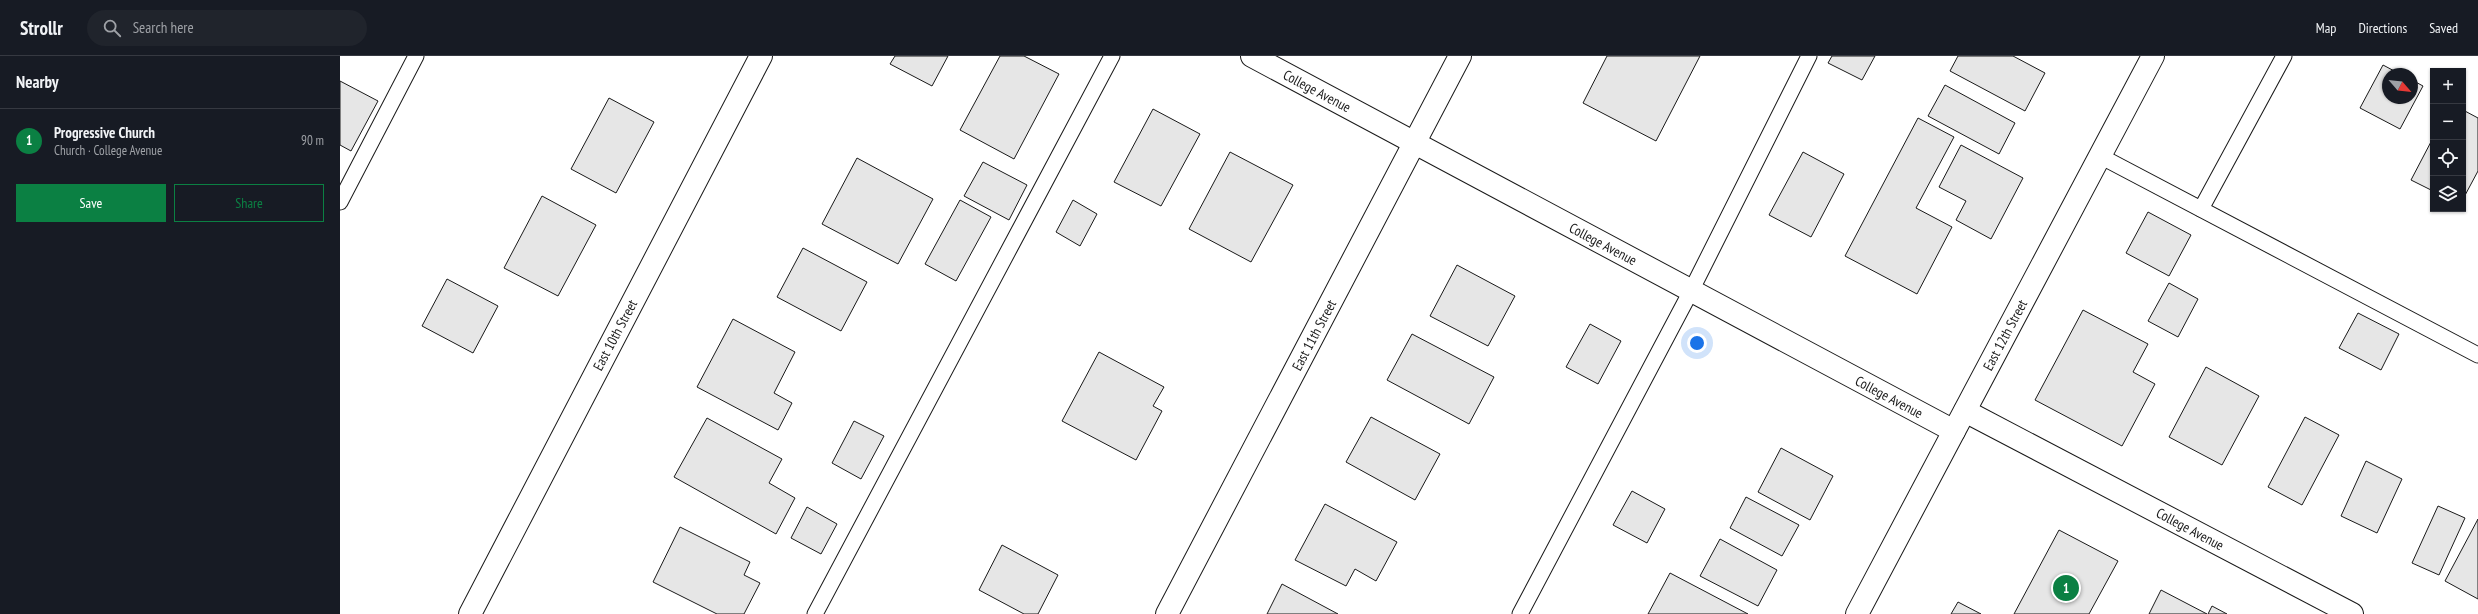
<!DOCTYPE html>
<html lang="en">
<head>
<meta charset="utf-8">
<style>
  body { margin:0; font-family:"PT Sans Narrow",sans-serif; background:#20242c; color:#f1f3f6 }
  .controls { position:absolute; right:12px; top:12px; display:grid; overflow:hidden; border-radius:0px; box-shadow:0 1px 3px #0004 }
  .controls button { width:36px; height:36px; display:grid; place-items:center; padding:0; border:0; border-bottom:1px solid #363941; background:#171b24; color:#f1f3f6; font:20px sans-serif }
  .compass { position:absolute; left:2042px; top:12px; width:36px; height:36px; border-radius:50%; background:#171b24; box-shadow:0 1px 3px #0004; rotate:118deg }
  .you { position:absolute; left:1357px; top:287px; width:14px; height:14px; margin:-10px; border:3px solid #fff; border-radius:50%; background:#1a73e8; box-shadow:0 0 0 6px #1a73e833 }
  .badge { display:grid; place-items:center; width:26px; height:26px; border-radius:50%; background:#0b8043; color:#fff; font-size:13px; font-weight:700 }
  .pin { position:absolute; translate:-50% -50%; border:2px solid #fff; box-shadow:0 1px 4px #0006 }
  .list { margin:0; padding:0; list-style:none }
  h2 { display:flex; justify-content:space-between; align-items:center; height:52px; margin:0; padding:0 16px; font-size:17px }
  h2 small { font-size:13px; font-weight:400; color:#9ea1a6 }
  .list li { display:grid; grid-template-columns:26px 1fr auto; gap:12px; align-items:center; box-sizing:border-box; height:64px; padding:0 16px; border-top:1px solid #363941 }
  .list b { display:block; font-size:15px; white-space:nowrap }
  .list p { margin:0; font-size:13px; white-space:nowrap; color:#9ea1a6 }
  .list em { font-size:13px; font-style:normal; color:#9ea1a6 }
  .actions { display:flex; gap:8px; padding:12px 16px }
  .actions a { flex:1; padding:9px 0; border:1px solid #0b8043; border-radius:0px; text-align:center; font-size:14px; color:#0b8043 }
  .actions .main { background:#0b8043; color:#fff }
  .icon { flex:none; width:22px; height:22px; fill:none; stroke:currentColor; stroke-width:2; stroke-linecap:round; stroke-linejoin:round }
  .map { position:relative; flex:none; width:2138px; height:558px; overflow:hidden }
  header { display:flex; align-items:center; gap:24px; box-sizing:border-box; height:56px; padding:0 20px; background:#171b24; border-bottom:1px solid #363941 }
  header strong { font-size:19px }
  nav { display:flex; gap:22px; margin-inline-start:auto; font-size:14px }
  .search { width:280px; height:36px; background:#20242c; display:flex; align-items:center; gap:10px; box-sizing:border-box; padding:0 14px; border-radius:22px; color:#9ea1a6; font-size:15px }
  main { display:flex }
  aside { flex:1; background:#171b24 }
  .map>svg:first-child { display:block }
  .building { fill:#e6e6e6; stroke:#1a1a1a }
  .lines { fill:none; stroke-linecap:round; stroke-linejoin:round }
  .service-casing { stroke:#1a1a1a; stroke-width:17 }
  .minor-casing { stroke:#1a1a1a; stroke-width:24 }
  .tertiary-casing { stroke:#1a1a1a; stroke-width:24 }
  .service { stroke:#fff; stroke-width:15 }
  .minor { stroke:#fff; stroke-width:22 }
  .tertiary { stroke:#fff; stroke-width:22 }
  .labels { text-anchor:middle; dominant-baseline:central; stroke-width:3; stroke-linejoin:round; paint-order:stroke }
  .street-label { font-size:14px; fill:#1a1a1a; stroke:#fff }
</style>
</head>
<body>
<header>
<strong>Strollr</strong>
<div class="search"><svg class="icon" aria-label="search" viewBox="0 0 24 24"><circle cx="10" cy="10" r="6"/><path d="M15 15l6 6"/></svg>Search here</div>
<nav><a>Map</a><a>Directions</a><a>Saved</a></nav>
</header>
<main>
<aside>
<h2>Nearby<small></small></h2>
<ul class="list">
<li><span class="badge">1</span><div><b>Progressive Church</b><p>Church · College Avenue</p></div><em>90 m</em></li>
</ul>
<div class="actions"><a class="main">Save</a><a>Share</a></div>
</aside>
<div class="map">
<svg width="2138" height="558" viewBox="0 0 2138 558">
  <rect width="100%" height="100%" fill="#fff"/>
  <g class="building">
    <path d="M555 0H608L592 30 550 8Z"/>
    <path d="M660 0H684L719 18 674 103 620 74Z"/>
    <path d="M1267 0H1360L1316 85 1243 47Z"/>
    <path d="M1492 0H1535L1522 24 1488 7Z"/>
    <path d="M1618 0H1673L1705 17 1685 55 1610 15Z"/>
    <path d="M2043 9 2060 18H2048V42H2072V24L2083 30 2060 73 2020 52Z"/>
    <path d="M0 25 38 45 11 95 0 89Z"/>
    <path d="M1605 29 1675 67 1659 98 1588 60Z"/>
    <path d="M269 42 314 66 276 137 231 113Z"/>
    <path d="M813 53 860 78 821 150 774 126Z"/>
    <path d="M2123 54 2138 62V115L2123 143Z"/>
    <path d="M1578 62 1614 81 1576 152 1612 171 1577 238 1505 200Z"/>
    <path d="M2093 82V135L2071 124Z"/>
    <path d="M1621 89 1683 122 1651 183 1616 164 1626 145 1599 131Z"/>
    <path d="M890 96 953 129 911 206 849 173Z"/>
    <path d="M1463 96 1504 118 1471 181 1429 159Z"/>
    <path d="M517 102 593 143 558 208 482 168Z"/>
    <path d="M643 106 687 129 669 164 624 140Z"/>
    <path d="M202 140 256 169 218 240 164 212Z"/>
    <path d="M620 144 651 161 616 225 585 208Z"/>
    <path d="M733 144 757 158 740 190 716 176Z"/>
    <path d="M1808 156 1851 179 1829 220 1786 197Z"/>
    <path d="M463 192 527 226 501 275 437 241Z"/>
    <path d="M1117 209 1175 240 1148 290 1090 260Z"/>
    <path d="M107 223 158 250 133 297 82 270Z"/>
    <path d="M1829 227 1858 243 1838 281 1808 265Z"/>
    <path d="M1743 254 1808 288 1793 316 1815 328 1782 390 1695 344Z"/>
    <path d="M2018 257 2059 278 2041 314 1999 292Z"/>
    <path d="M393 263 455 296 434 337 452 347 438 374 357 331Z"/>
    <path d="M1250 268 1281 285 1258 328 1226 311Z"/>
    <path d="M1072 278 1154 321 1129 368 1047 324Z"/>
    <path d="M759 296 824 331 813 350 822 355 796 404 722 365Z"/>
    <path d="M1866 311 1919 340 1882 409 1829 381Z"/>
    <path d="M1031 361 1100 398 1075 444 1006 406Z"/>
    <path d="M1965 361 1999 379 1962 449 1928 431Z"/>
    <path d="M367 362 442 403 429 427 455 442 436 478 334 421Z"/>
    <path d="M514 365 544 380 521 423 492 407Z"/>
    <path d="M1441 392 1493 420 1470 464 1418 436Z"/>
    <path d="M2026 405 2062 423 2037 477 2001 460Z"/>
    <path d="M1292 435 1325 453 1307 487 1273 469Z"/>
    <path d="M1406 441 1459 469 1442 500 1390 472Z"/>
    <path d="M985 448 1057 486 1036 525 1015 513 1006 530 955 504Z"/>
    <path d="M2098 450 2125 462 2099 519 2072 507Z"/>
    <path d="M467 451 497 468 481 498 451 482Z"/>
    <path d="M2138 463V543L2105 525Z"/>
    <path d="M340 471 410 506 404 519 420 527 404 558H377L313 526Z"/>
    <path d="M1719 474 1778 505 1749 558H1674Z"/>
    <path d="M1380 483 1437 514 1418 550 1360 520Z"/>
    <path d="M662 489 718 519 698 558H684L639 534Z"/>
    <path d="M1330 517 1408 558H1308Z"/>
    <path d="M942 528 998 558H927Z"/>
    <path d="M1821 534 1867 558H1809Z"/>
    <path d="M1618 546 1641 558H1611Z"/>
    <path d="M1872 550 1887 558H1868Z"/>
  </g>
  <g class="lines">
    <g class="service-casing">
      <g id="service">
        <path d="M1760 100 2138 299"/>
        <path d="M0 146 76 0"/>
        <path d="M1861 153 1944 0"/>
        <path d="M475 558 772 0"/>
        <path d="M1180 558 1351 235 1469 0"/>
      </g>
    </g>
    <g class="minor-casing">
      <g id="minor">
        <path d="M912 0 1614 375"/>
        <path d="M1625 355 2012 558"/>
        <path d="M130 558 421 0"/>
        <path d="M827 558 1120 0"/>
      </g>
    </g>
    <g class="tertiary-casing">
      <path id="tertiary" d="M1517 558 1813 0"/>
    </g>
    <use href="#service" class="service"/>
    <use href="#minor" class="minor"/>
    <use href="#tertiary" class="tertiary"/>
  </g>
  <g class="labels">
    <g class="street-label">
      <text transform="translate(977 35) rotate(28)">College Avenue</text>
      <text transform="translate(1263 188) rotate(28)">College Avenue</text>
      <text transform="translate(275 279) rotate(-62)">East 10th Street</text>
      <text transform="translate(974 279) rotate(-62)">East 11th Street</text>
      <text transform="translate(1665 279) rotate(-62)">East 12th Street</text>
      <text transform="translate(1549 341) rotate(28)">College Avenue</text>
      <text transform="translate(1850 473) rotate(28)">College Avenue</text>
    </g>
  </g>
</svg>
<div class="controls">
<button>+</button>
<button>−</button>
<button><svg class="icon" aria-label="locate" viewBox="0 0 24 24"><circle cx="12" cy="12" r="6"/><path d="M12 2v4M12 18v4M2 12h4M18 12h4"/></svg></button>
<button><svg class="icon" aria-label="layers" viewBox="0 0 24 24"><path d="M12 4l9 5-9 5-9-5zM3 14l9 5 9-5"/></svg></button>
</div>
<svg class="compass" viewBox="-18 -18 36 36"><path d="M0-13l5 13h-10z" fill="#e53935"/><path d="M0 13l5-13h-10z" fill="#9ea1a6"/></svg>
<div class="you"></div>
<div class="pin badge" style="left:1726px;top:532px">1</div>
</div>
</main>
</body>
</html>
